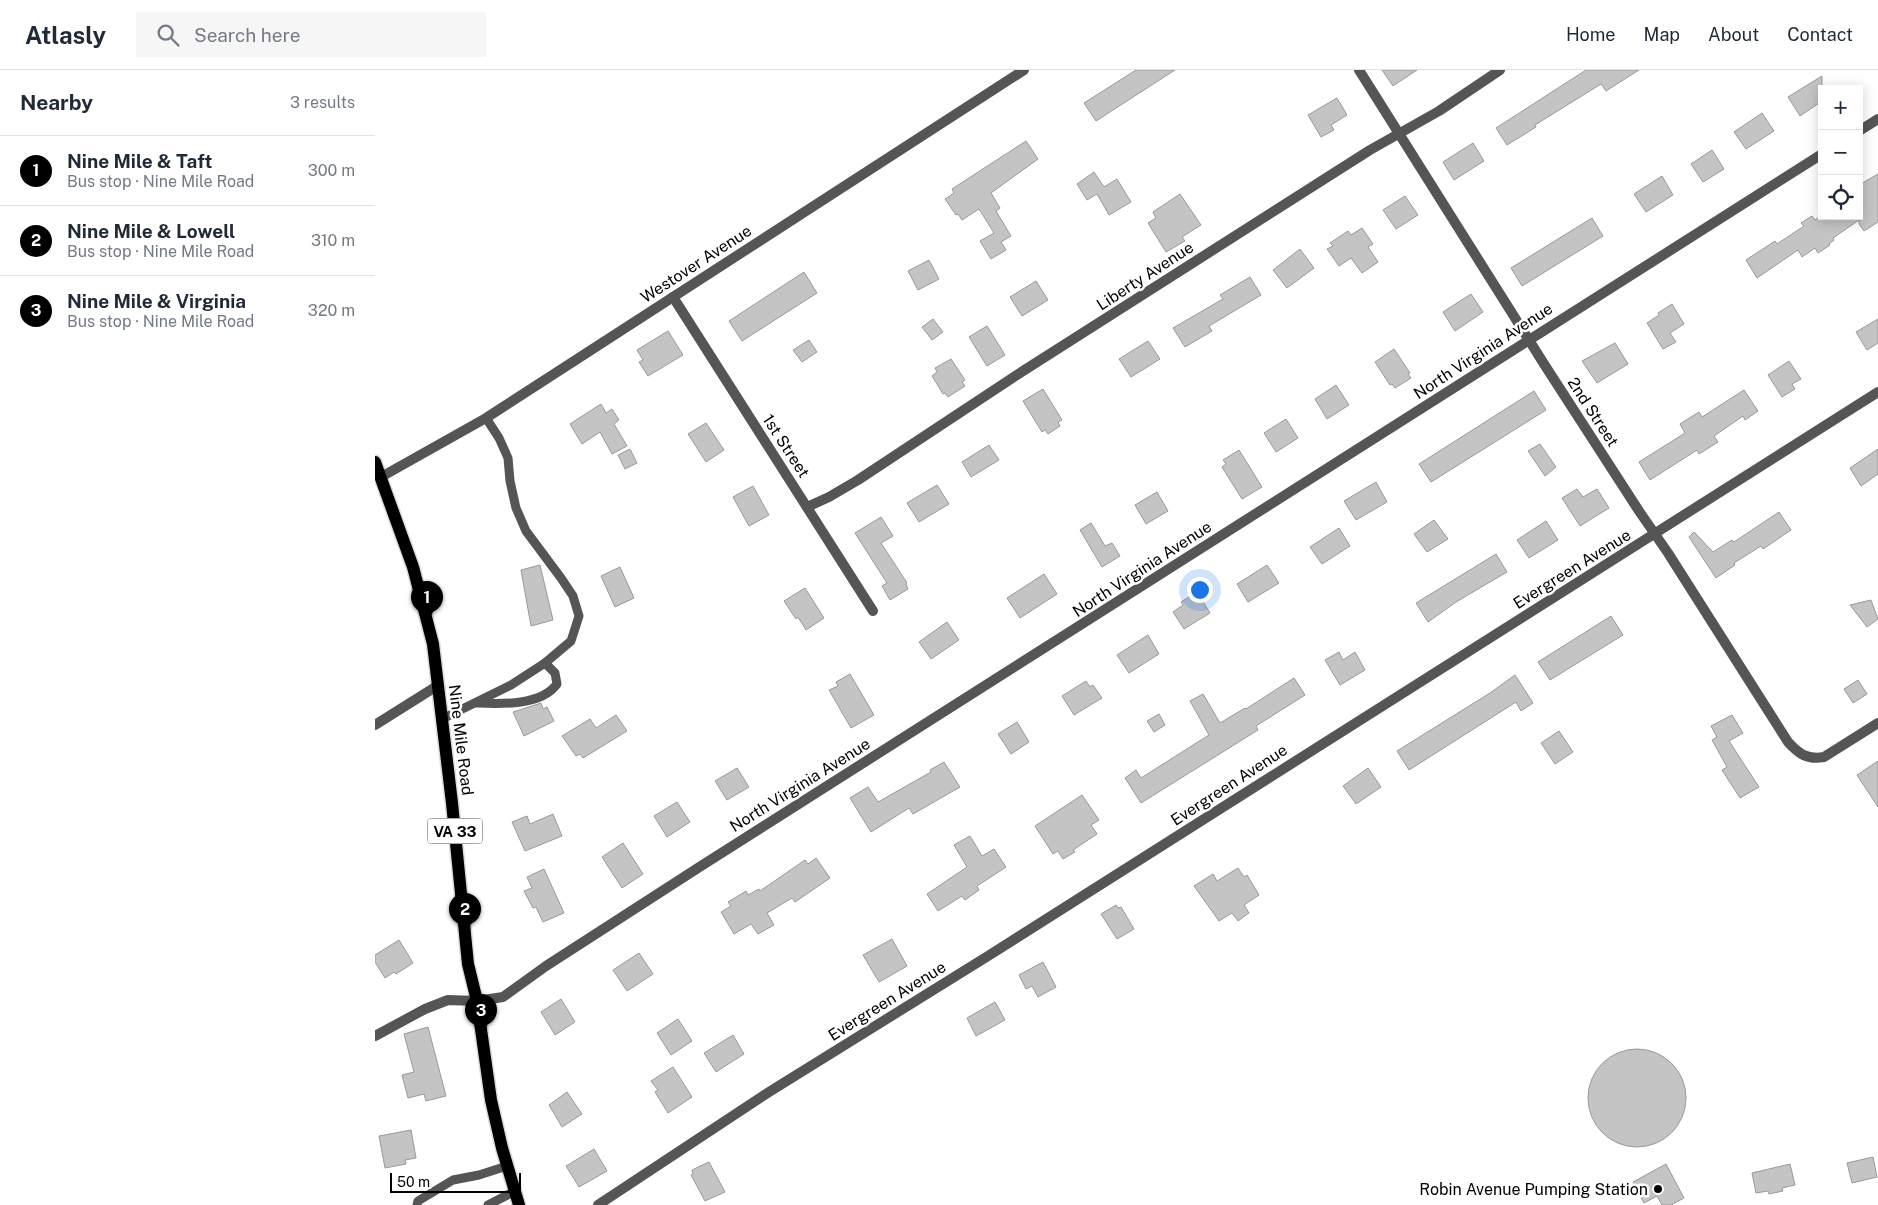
<!DOCTYPE html>
<html lang="en">
<head>
<meta charset="utf-8">
<style>
  body { margin:0; font-family:"Public Sans",sans-serif; background:#f6f6f7; color:#1f2937 }
  .controls { position:absolute; right:15px; top:15px; display:grid; overflow:hidden; border-radius:0px; box-shadow:0 2px 12px #0003 }
  .controls button { width:45px; height:45px; display:grid; place-items:center; padding:0; border:0; border-bottom:1px solid #e0e1e3; background:#fff; color:#1f2937; font:25px sans-serif }
  .scale { position:absolute; left:15px; bottom:12px; width:131px; box-sizing:border-box; padding-left:5px; border:2px solid #000; border-top:0; font-size:14px; line-height:18px; white-space:nowrap; color:#000; -webkit-text-stroke:4px #fff; paint-order:stroke }
  .you { position:absolute; left:824px; top:519px; width:18px; height:18px; margin:-12px; border:4px solid #fff; border-radius:50%; background:#1a73e8; box-shadow:0 0 0 8px #1a73e833 }
  .badge { display:grid; place-items:center; width:32px; height:32px; border-radius:50%; background:#000; color:#fff; font-size:16px; font-weight:700 }
  .pin { position:absolute; translate:-50% -41px; filter:drop-shadow(0 1px 2px #0008) }
  .pin::after { content:''; position:absolute; top:26px; width:18px; height:15px; background:inherit; clip-path:polygon(0 0,100% 0,50% 100%) }
  .list { margin:0; padding:0; list-style:none }
  h2 { display:flex; justify-content:space-between; align-items:center; height:65px; margin:0; padding:0 20px; font-size:21px }
  h2 small { font-size:16px; font-weight:400; color:#747a83 }
  .list li { display:grid; grid-template-columns:32px 1fr auto; gap:15px; align-items:center; box-sizing:border-box; height:70px; padding:0 20px; border-top:1px solid #e0e1e3 }
  .list b { display:block; font-size:19px; white-space:nowrap }
  .list p { margin:0; font-size:16px; white-space:nowrap; color:#747a83 }
  .list em { font-size:16px; font-style:normal; color:#747a83 }
  .icon { flex:none; width:28px; height:28px; fill:none; stroke:currentColor; stroke-width:2; stroke-linecap:round; stroke-linejoin:round }
  .map { position:relative; flex:none; width:1503px; height:1135px; overflow:hidden }
  header { display:flex; align-items:center; gap:30px; box-sizing:border-box; height:70px; padding:0 25px; background:#fff; border-bottom:1px solid #e0e1e3 }
  header strong { font-size:24px }
  nav { display:flex; gap:28px; margin-inline-start:auto; font-size:18px }
  .search { width:350px; height:45px; background:#f6f6f7; display:flex; align-items:center; gap:12px; box-sizing:border-box; padding:0 18px; border-radius:0px; color:#747a83; font-size:19px }
  main { display:flex }
  aside { flex:1; background:#fff }
  .map>svg:first-child { display:block }
  .building { fill:#c4c4c4; stroke:#999 }
  .lines { fill:none; stroke-linecap:round; stroke-linejoin:round }
  .primary-casing { stroke:#dbdbdb; stroke-width:15 }
  .service { stroke:#555; stroke-width:9 }
  .minor { stroke:#555; stroke-width:10 }
  .primary { stroke:#000; stroke-width:12 }
  .poi-dot { fill:#000; stroke:#fff; stroke-width:2 }
  .labels { text-anchor:middle; dominant-baseline:central; stroke-width:5; stroke-linejoin:round; paint-order:stroke }
  .shield { fill:#fff; stroke:#4c4c4c; stroke-width:1 }
  .shield-label { font-size:15px; font-weight:bold; fill:#000 }
  .street-label { font-size:16px; fill:#000; stroke:#fff }
  .poi-label { font-size:16px; fill:#000; stroke:#fff; text-anchor:end }
</style>
</head>
<body>
<header>
<strong>Atlasly</strong>
<div class="search"><svg class="icon" aria-label="search" viewBox="0 0 24 24"><circle cx="10" cy="10" r="6"/><path d="M15 15l6 6"/></svg>Search here</div>
<nav><a>Home</a><a>Map</a><a>About</a><a>Contact</a></nav>
</header>
<main>
<aside>
<h2>Nearby<small>3 results</small></h2>
<ul class="list">
<li><span class="badge">1</span><div><b>Nine Mile &amp; Taft</b><p>Bus stop · Nine Mile Road</p></div><em>300 m</em></li>
<li><span class="badge">2</span><div><b>Nine Mile &amp; Lowell</b><p>Bus stop · Nine Mile Road</p></div><em>310 m</em></li>
<li><span class="badge">3</span><div><b>Nine Mile &amp; Virginia</b><p>Bus stop · Nine Mile Road</p></div><em>320 m</em></li>
</ul>
</aside>
<div class="map">
<svg width="1503" height="1135" viewBox="0 0 1503 1135">
  <rect width="100%" height="100%" fill="#fff"/>
  <g class="building">
    <path d="M761 0H800L721 51 709 33Z"/>
    <path d="M1007 0H1042L1018 16Z"/>
    <path d="M1211 0H1264L1231 21 1226 14 1160 55 1161 57 1132 75 1121 58Z"/>
    <path d="M1447 6V31L1425 46 1413 27Z"/>
    <path d="M962 28 972 45 956 55 959 60 946 67 933 45Z"/>
    <path d="M1387 43 1399 61 1371 79 1359 62Z"/>
    <path d="M651 71 663 89 616 123 625 138 621 141 636 166 626 172 631 180 616 189 605 171 619 163 604 139 587 150 583 144 581 145 570 129 579 123 577 119Z"/>
    <path d="M1098 73 1109 91 1079 110 1068 92Z"/>
    <path d="M1337 80 1349 99 1328 112 1316 94Z"/>
    <path d="M719 102 729 117 742 109 756 132 734 145 722 124 712 130 702 114Z"/>
    <path d="M1503 104V152L1489 161 1484 154V150L1458 168 1459 170 1454 174 1455 175 1443 183 1440 178 1427 187 1423 180 1382 208 1371 190 1400 171 1402 174 1429 156 1426 153 1437 146 1440 150 1445 146H1484V115Z"/>
    <path d="M1287 106 1298 125 1271 142 1259 124Z"/>
    <path d="M805 124 826 155 807 167 810 171 791 182 773 153 781 148 778 142Z"/>
    <path d="M1030 126 1043 145 1021 159 1008 140Z"/>
    <path d="M1217 148 1228 166 1147 216 1136 198Z"/>
    <path d="M987 158 998 174 993 177 1003 192 987 203 976 188 964 196 952 179 958 176 955 173 973 161 976 165Z"/>
    <path d="M925 179 939 198 912 218 898 200Z"/>
    <path d="M554 190 564 209 543 220 533 201Z"/>
    <path d="M429 202 442 223 367 271 354 251Z"/>
    <path d="M875 207 886 225 834 256 837 261 810 277 798 258 848 229 845 225Z"/>
    <path d="M661 211 673 230 647 246 635 227Z"/>
    <path d="M1096 224 1108 242 1080 261 1068 242Z"/>
    <path d="M1297 234 1309 254 1295 263 1301 272 1288 279 1272 253 1284 245 1283 243Z"/>
    <path d="M558 249 568 262 557 270 547 257Z"/>
    <path d="M1503 249V273L1492 280 1481 262Z"/>
    <path d="M612 256 630 285 612 296 594 267Z"/>
    <path d="M293 261 308 285 273 306 264 292 268 290 262 280Z"/>
    <path d="M434 270 442 282 427 292 418 280Z"/>
    <path d="M773 271 785 289 756 307 744 289Z"/>
    <path d="M1240 273 1253 294 1222 313 1207 291Z"/>
    <path d="M1019 279 1035 303 1033 304 1036 308 1020 318 1017 314 1015 315 1000 292Z"/>
    <path d="M576 289 590 310 587 312 590 316 573 327 570 323 568 324 557 306 562 302 560 298Z"/>
    <path d="M1414 291 1426 309 1417 314 1420 319 1407 327 1393 305Z"/>
    <path d="M961 315 974 335 952 349 940 329Z"/>
    <path d="M668 319 687 350 683 352 685 356 673 364 670 360 667 362 648 331Z"/>
    <path d="M1369 320 1383 341 1370 350 1368 346 1339 366 1343 372 1324 384 1322 380 1275 410 1264 392 1310 363 1305 354 1324 342 1327 347Z"/>
    <path d="M1159 321 1171 340 1056 412 1044 394Z"/>
    <path d="M226 334 231 343 237 339 244 350 239 354 252 376 237 384 225 362 207 374 195 354Z"/>
    <path d="M911 349 923 368 901 382 889 363Z"/>
    <path d="M331 353 349 380 331 392 313 364Z"/>
    <path d="M1165 374 1181 397 1170 406 1153 381Z"/>
    <path d="M614 375 624 390 596 407 587 392Z"/>
    <path d="M255 379 262 393 250 399 243 385Z"/>
    <path d="M1503 379V404L1486 416 1475 398Z"/>
    <path d="M864 380 887 417 867 429 847 397 851 394 848 390Z"/>
    <path d="M1001 412 1012 432 981 450 969 431Z"/>
    <path d="M562 415 574 434 544 452 532 433Z"/>
    <path d="M378 416 394 445 374 456 358 427Z"/>
    <path d="M1202 419 1208 427 1222 419 1234 438 1205 456 1187 428Z"/>
    <path d="M782 422 793 441 771 454 760 435Z"/>
    <path d="M1404 442 1416 460 1388 479 1386 476 1359 493 1360 495 1341 508 1314 467 1319 462 1338 482 1357 470 1359 472Z"/>
    <path d="M506 447 518 466 506 473 532 513 531 514 533 519 515 530 507 516 512 513 480 463Z"/>
    <path d="M1059 450 1073 469 1052 482 1039 464Z"/>
    <path d="M1171 451 1183 470 1154 488 1142 470Z"/>
    <path d="M716 453 730 476 737 473 745 486 727 497 705 460Z"/>
    <path d="M964 458 975 476 947 494 935 477Z"/>
    <path d="M1121 484 1132 502 1081 532 1053 552 1041 533Z"/>
    <path d="M165 495 178 550 156 556 146 500Z"/>
    <path d="M892 495 904 513 873 532 862 514Z"/>
    <path d="M245 497 259 528 240 537 226 506Z"/>
    <path d="M669 504 682 524 645 548 632 528Z"/>
    <path d="M430 518 449 548 431 560 423 547 421 549 409 531Z"/>
    <path d="M822 522 835 543 809 559 798 542 808 535 806 532Z"/>
    <path d="M1496 530 1503 549 1492 557 1475 535Z"/>
    <path d="M1236 546 1248 565 1175 610 1163 592Z"/>
    <path d="M572 552 584 570 556 589 544 572Z"/>
    <path d="M773 565 784 584 754 603 742 585Z"/>
    <path d="M964 582 968 590 980 582 990 600 965 615 950 590Z"/>
    <path d="M475 604 499 645 476 658 454 620 463 616 461 612Z"/>
    <path d="M1140 605 1158 633 1146 641 1141 632 1034 700 1022 681 1115 623Z"/>
    <path d="M919 608 930 625 881 656 883 660 766 733 750 708 761 700 766 708 834 665 815 631 828 624 845 653 870 638 871 639Z"/>
    <path d="M1483 610 1492 624 1478 633 1469 619Z"/>
    <path d="M711 611 715 617 718 615 727 628 699 645 687 626Z"/>
    <path d="M166 633 168 639 172 637 179 651 149 666 138 642Z"/>
    <path d="M784 644 790 655 779 662 772 651Z"/>
    <path d="M241 645 252 661 208 688 205 684 201 686 187 666 215 649 221 658Z"/>
    <path d="M1357 645 1368 663 1354 671 1384 717 1365 728 1347 700 1352 697 1337 670 1342 667 1336 656Z"/>
    <path d="M642 652 654 672 636 684 623 664Z"/>
    <path d="M1184 661 1198 682 1180 694 1166 673Z"/>
    <path d="M1503 691V737L1482 705Z"/>
    <path d="M569 692 585 717 538 744 534 738 496 762 475 728 493 717 503 732 556 702 555 700Z"/>
    <path d="M362 698 374 717 352 730 340 711Z"/>
    <path d="M993 698 1006 717 981 734 968 716Z"/>
    <path d="M707 725 724 750 716 755 722 764 698 780 700 782 688 789 683 781 678 784 660 756Z"/>
    <path d="M302 732 315 752 292 767 279 746Z"/>
    <path d="M178 744 187 766 150 781 137 752 152 746 155 754Z"/>
    <path d="M595 766 607 786 619 779 631 797 602 816 604 820 590 830 587 826 563 841 552 824 592 797 579 775Z"/>
    <path d="M248 773 268 804 247 818 227 787Z"/>
    <path d="M441 788 455 808 420 832 417 828 392 843 399 855 383 864 376 854 359 864 346 842 356 836 353 832 371 821 373 825 384 819 385 821 430 790 433 794Z"/>
    <path d="M863 798 869 807 872 805 884 825 869 835 874 843 863 851 857 843 844 851 819 816 838 804 842 811Z"/>
    <path d="M169 799 189 843 168 852 161 837 158 838 149 821 157 818 152 807Z"/>
    <path d="M741 835 743 838 746 837 759 859 742 869 726 844Z"/>
    <path d="M517 869 532 896 504 912 488 885Z"/>
    <path d="M24 870 38 893 21 904 19 902 10 908 0 892V885Z"/>
    <path d="M264 883 278 904 252 921 238 900Z"/>
    <path d="M668 892 681 917 663 927 657 916 651 919 644 905Z"/>
    <path d="M186 929 200 952 180 965 166 942Z"/>
    <path d="M620 932 630 950 601 966 592 948Z"/>
    <path d="M303 949 317 971 296 985 282 963Z"/>
    <path d="M53 957 71 1026 51 1031 49 1024 33 1028 27 1005 39 1002 29 964Z"/>
    <path d="M358 965 369 984 341 1002 329 983Z"/>
    <circle cx="1262" cy="1028" r="49"/>
    <path d="M298 997 317 1027 293 1043 280 1022 283 1020 276 1011Z"/>
    <path d="M192 1022 207 1044 187 1057 174 1035Z"/>
    <path d="M36 1060 41 1088 30 1090 31 1094 10 1098 4 1066Z"/>
    <path d="M219 1079 232 1101 204 1117 191 1096Z"/>
    <path d="M1498 1087 1502 1107 1477 1113 1472 1093Z"/>
    <path d="M334 1092 350 1122 330 1131 316 1105 318 1104 317 1100Z"/>
    <path d="M1291 1094 1309 1128 1296 1135H1287L1282 1126 1269 1133 1258 1112Z"/>
    <path d="M1415 1094 1420 1115 1407 1118 1408 1121 1394 1124 1393 1121 1381 1123 1377 1103Z"/>
  </g>
  <g class="lines">
    <g class="primary-casing">
      <path id="primary" d="M0 392 38 497 58 574 77 733 93 894 102 931 116 1030 127 1078 144 1135"/>
    </g>
    <g class="service">
      <path d="M101 633C126 634 166 636 182 614L180 603 170 593"/>
      <path d="M67 649 136 615 170 593 196 571 204 546 198 526 186 508 151 461 141 438 135 411 133 388 124 368 111 348"/>
      <path d="M42 1135 43 1131 78 1110 104 1105 132 1096"/>
      <path d="M113 1135 140 1121"/>
    </g>
    <g class="minor">
      <path d="M984 0 1169 294 1264 441 1293 483 1413 672C1424 684 1432 690 1449 687L1503 653"/>
      <path d="M1484 61 1503 49"/>
      <path d="M298 227 498 541"/>
      <path d="M6 407 111 348 649 0"/>
      <path d="M432 437 454 427 483 410 648 301 995 80 1064 41 1125 0"/>
      <path d="M0 655 62 616"/>
      <path d="M0 966 50 939 73 930 102 931 128 927 171 896 326 796 1447 84"/>
      <path d="M223 1135 394 1022 613 886 1503 322"/>
    </g>
    <use href="#primary" class="primary"/>
  </g>
  <circle class="poi-dot" cx="1283" cy="1119" r="5"/>
  <g class="labels">
    <rect class="shield" x="52.5" y="748.5" width="55" height="25" rx="4"/>
    <g class="shield-label">
      <text x="80" y="761">VA 33</text>
    </g>
    <g class="street-label">
      <text transform="translate(321 194) rotate(-33)">Westover Avenue</text>
      <text transform="translate(770 206) rotate(-33)">Liberty Avenue</text>
      <text transform="translate(1108 281) rotate(-33)">North Virginia Avenue</text>
      <text transform="translate(1218 342) rotate(57)">2nd Street</text>
      <text transform="translate(411 376) rotate(57)">1st Street</text>
      <text transform="translate(767 499) rotate(-33)">North Virginia Avenue</text>
      <text transform="translate(1197 499) rotate(-32)">Evergreen Avenue</text>
      <text transform="translate(86 670) rotate(83)">Nine Mile Road</text>
      <text transform="translate(425 715) rotate(-32)">North Virginia Avenue</text>
      <text transform="translate(854 715) rotate(-33)">Evergreen Avenue</text>
      <text transform="translate(512 931) rotate(-32)">Evergreen Avenue</text>
    </g>
    <g class="poi-label">
      <text x="1273" y="1119">Robin Avenue Pumping Station</text>
    </g>
  </g>
</svg>
<div class="controls">
<button>+</button>
<button>−</button>
<button><svg class="icon" aria-label="locate" viewBox="0 0 24 24"><circle cx="12" cy="12" r="6"/><path d="M12 2v4M12 18v4M2 12h4M18 12h4"/></svg></button>
</div>
<div class="scale">50 m</div>
<div class="you"></div>
<div class="pin badge" style="left:52px;top:552px">1</div>
<div class="pin badge" style="left:90px;top:864px">2</div>
<div class="pin badge" style="left:106px;top:965px">3</div>
</div>
</main>
</body>
</html>
